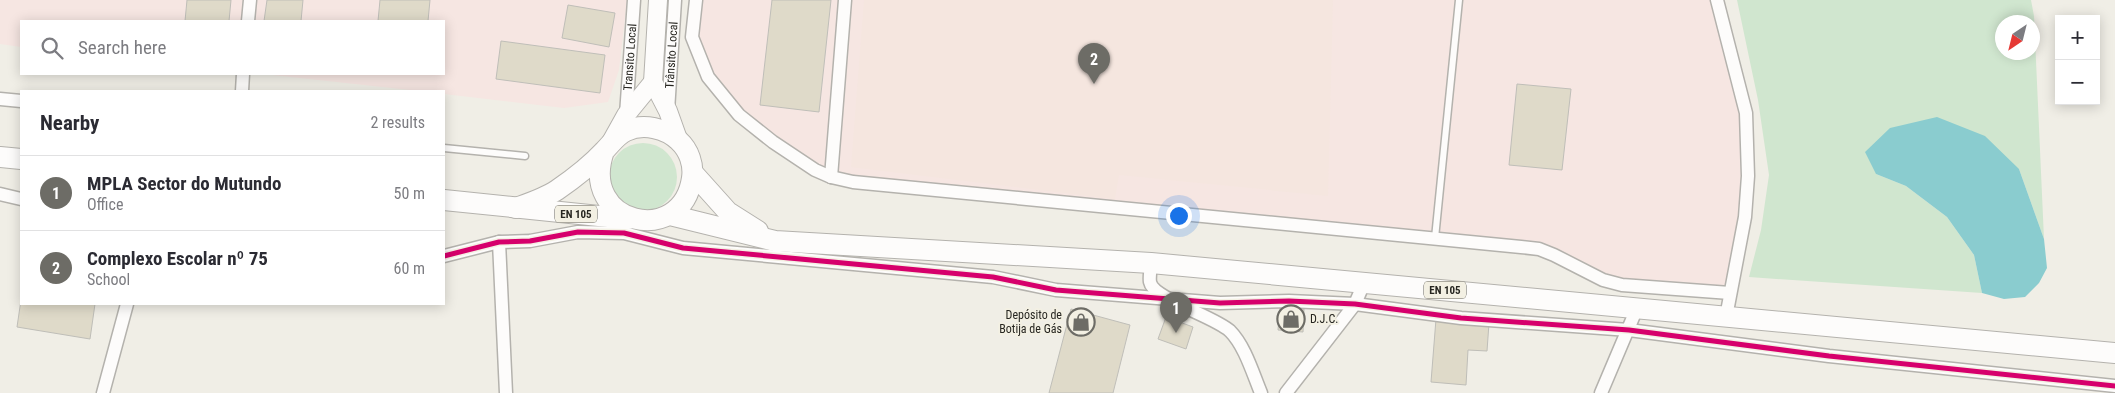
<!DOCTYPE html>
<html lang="en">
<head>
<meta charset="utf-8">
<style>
  body { margin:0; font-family:"Roboto Condensed",sans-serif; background:#f7f7f7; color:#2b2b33 }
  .controls { position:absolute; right:15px; top:15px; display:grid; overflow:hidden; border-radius:0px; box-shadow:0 2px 12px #0003 }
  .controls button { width:45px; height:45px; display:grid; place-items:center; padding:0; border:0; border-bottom:1px solid #e1e1e2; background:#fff; color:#2b2b33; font:25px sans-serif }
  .compass { position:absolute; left:1995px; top:15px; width:45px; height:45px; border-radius:50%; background:#fff; box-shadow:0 2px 12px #0003; rotate:215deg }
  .you { position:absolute; left:1178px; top:215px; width:18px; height:18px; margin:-12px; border:4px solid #fff; border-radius:50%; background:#1a73e8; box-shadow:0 0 0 8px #1a73e833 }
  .badge { display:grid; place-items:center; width:32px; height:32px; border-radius:50%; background:#6d6c66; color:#fff; font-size:16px; font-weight:700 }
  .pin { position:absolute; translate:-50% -41px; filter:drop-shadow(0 1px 2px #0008) }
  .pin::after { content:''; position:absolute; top:26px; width:18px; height:15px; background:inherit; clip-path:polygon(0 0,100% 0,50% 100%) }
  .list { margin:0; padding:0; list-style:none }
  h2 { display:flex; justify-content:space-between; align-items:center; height:65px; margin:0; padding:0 20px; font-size:21px }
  h2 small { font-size:16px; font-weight:400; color:#7c7c81 }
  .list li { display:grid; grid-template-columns:32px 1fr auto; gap:15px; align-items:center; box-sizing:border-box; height:75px; padding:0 20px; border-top:1px solid #e1e1e2 }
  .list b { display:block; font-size:19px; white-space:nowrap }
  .list p { margin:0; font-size:16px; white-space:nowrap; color:#7c7c81 }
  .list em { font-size:16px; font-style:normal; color:#7c7c81 }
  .icon { flex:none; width:28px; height:28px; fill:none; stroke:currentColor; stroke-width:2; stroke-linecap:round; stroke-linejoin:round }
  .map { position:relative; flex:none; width:2115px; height:393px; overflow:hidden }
  .search { position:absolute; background:#fff; box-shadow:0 2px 12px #0003; left:20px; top:20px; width:425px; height:55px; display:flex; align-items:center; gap:12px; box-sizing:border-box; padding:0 18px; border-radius:0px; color:#7c7c81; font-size:19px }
  .panel { position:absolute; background:#fff; box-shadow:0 2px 12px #0003; left:20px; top:90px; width:425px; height:215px; border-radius:0px }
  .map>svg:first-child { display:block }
  .commercial { fill:#f6e6e2 }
  .education { fill:#f5e6df }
  .green { fill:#d0e6cf; fill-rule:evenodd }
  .water { fill:#8acccf }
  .building { fill:#dfdac9; stroke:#bfbeb8 }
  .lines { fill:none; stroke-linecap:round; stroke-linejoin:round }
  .service-casing { stroke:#b4b2ad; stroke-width:9 }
  .minor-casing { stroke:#b4b2ad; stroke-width:15 }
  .secondary-casing { stroke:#b4b2ad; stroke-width:20 }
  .primary-casing { stroke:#b4b2ad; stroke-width:22 }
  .service { stroke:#fdfcfb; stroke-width:6 }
  .minor { stroke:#fdfcfb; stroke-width:12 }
  .secondary { stroke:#fdfcfb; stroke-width:18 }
  .primary { stroke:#fdfcfb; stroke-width:20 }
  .cycleway-casing { stroke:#f3f0e3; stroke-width:8 }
  .cycleway { stroke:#d6006c; stroke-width:5 }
  .labels { text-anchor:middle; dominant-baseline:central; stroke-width:4; stroke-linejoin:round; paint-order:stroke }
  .shield { fill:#f3f0e3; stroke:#64635b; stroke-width:1 }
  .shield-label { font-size:11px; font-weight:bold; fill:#272621 }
  .street-label { font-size:12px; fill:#272621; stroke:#f3f0e3 }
  .poi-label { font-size:12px; fill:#272621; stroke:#f3f0e3; text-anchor:end }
</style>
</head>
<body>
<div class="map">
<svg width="2115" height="393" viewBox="0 0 2115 393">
  <rect width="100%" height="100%" fill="#f0eee6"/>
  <g class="commercial">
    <path d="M0 0H627L619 70 608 102 564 108 444 94V91H419L263 74H444V21H21V47L0 44Z"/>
    <path d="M696 0H1717L1746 113 1748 176 1730 293 1622 285 1554 255 831 177 773 142 708 77 692 37Z"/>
  </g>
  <path class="education" d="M864 0H1333L1328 196 1119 175 1115 199 851 167Z"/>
  <g class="green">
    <path d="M1737 0H2031L2034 16 2044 239 2019 169 1876 174 1906 186 1947 217 1974 255 1982 293 1749 277 1761 230 1769 175 1758 100ZM2002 22H2032V52H2002Z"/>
    <circle cx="643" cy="177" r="34"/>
  </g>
  <path class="water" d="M1937 117 1985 136 2019 169 2044 239 2047 268 2039 283 2025 297 2004 299 1982 293 1974 255 1947 217 1906 186 1876 174 1865 152 1890 128Z"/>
  <g class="building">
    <path d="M187 0H231L229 21H185Z"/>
    <path d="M267 0H303L301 21H264Z"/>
    <path d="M380 0H430L428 21H378Z"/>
    <path d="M772 0H831L819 112 760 105Z"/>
    <path d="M568 5 615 13 609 47 562 38Z"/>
    <path d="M501 41 605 55 600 93 496 79Z"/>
    <path d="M1517 84 1571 89 1562 170 1509 165Z"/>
    <path d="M21 300V304H95L90 339 17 327Z"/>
    <path d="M1280 306 1304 309 1303 332 1278 330Z"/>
    <path d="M1071 309 1130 325 1113 393H1049Z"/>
    <path d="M1166 317 1193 327 1186 349 1158 339Z"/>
    <path d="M1436 319 1489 323 1487 351 1468 350 1466 385 1431 382Z"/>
  </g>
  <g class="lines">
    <g class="service-casing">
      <g id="service">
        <path d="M444 148 525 156"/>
        <path d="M1435 238 1459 0"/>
      </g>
    </g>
    <g class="minor-casing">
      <g id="minor">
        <path d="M696 0 692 37 708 77 739 115 773 142 815 170 831 177 853 182 1521 247 1539 249 1554 255 1603 280 1622 285 1730 293"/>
        <path d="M1717 0 1746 113 1748 176 1745 217 1726 317"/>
        <path d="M248 21 250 0"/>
        <path d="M242 91 243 74"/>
        <path d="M0 99 21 101"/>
        <path id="s1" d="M668 111 675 0"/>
        <path id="s2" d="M626 115 634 0"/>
        <path d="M831 177 845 0"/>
        <path d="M0 194 21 199"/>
        <path d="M499 242 506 393"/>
        <path d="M444 256 499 242 530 241 578 232 624 233 683 248 993 277 1056 290 1220 303 1289 301 1355 304 1461 318 1629 330 1829 356 2115 386"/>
        <path d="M1151 263C1151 269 1149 276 1150 282 1153 299 1214 316 1230 331 1245 346 1253 374 1261 393"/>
        <path d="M103 393 127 304"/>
        <path d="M1286 393 1355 304 1364 283"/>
        <path d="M1601 393 1637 308"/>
      </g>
    </g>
    <g class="secondary-casing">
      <g id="secondary">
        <path d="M658 0 653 82 668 111 678 139"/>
        <path d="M611 142 626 115 653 82"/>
      </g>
    </g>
    <g class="primary-casing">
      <g id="primary">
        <path d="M0 157 21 159"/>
        <path d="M693 173 728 212 758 231"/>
        <path d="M444 200 628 219"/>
        <path d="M516 208C530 203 545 198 557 190 573 179 591 165 604 151 611 144 617 135 626 131 643 123 666 128 679 141 689 150 694 165 692 178 682 248 578 225 604 151"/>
        <path d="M670 215 775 241 1151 263 2115 353"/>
      </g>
    </g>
    <use href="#service" class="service"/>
    <use href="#minor" class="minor"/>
    <use href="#secondary" class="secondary"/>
    <use href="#primary" class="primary"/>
    <g class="cycleway-casing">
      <path id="cycleway" d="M444 256 499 242 530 241 578 232 624 233 683 248 993 277 1056 290 1220 303 1289 301 1355 304 1461 318 1629 330 1829 356 2115 386"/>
    </g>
    <use href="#cycleway" class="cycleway"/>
  </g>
  <defs>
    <g id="shop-ring" transform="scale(1.4375)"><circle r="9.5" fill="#f3f0e3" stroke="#6d6c66" stroke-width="1.5"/><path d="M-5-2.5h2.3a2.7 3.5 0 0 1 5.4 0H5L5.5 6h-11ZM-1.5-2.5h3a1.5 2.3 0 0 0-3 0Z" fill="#6d6c66"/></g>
  </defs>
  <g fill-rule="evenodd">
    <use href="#shop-ring" x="1291" y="319"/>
    <use href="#shop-ring" x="1081" y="322"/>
  </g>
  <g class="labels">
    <g class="shield">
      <rect x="555" y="205.5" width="42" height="17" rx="4"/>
      <rect x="1424" y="281.5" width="42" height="17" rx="4"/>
    </g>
    <g class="shield-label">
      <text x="576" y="214">EN 105</text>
      <text x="1445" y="290">EN 105</text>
    </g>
    <g class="street-label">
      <text stroke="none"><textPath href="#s1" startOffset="56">Trânsito Local</textPath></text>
      <text stroke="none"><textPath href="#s2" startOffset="58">Transito Local</textPath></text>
    </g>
    <g class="poi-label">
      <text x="1062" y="315">Depósito de<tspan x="1062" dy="14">Botija de Gás</tspan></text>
      <text x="1310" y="319" text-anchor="start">D.J.C.</text>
    </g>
  </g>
</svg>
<div class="controls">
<button>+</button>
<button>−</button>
</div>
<svg class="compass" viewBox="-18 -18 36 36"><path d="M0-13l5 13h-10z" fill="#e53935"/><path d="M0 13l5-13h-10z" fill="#7c7c81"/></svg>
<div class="you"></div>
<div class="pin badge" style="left:1176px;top:333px">1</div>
<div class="pin badge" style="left:1094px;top:84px">2</div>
<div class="search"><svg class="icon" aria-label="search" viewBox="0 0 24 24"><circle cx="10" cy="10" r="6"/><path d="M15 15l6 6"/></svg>Search here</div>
<section class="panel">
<h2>Nearby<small>2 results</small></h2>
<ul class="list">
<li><span class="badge">1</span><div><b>MPLA Sector do Mutundo</b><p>Office</p></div><em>50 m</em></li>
<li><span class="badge">2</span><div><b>Complexo Escolar nº 75</b><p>School</p></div><em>60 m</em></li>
</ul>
</section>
</div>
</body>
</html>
